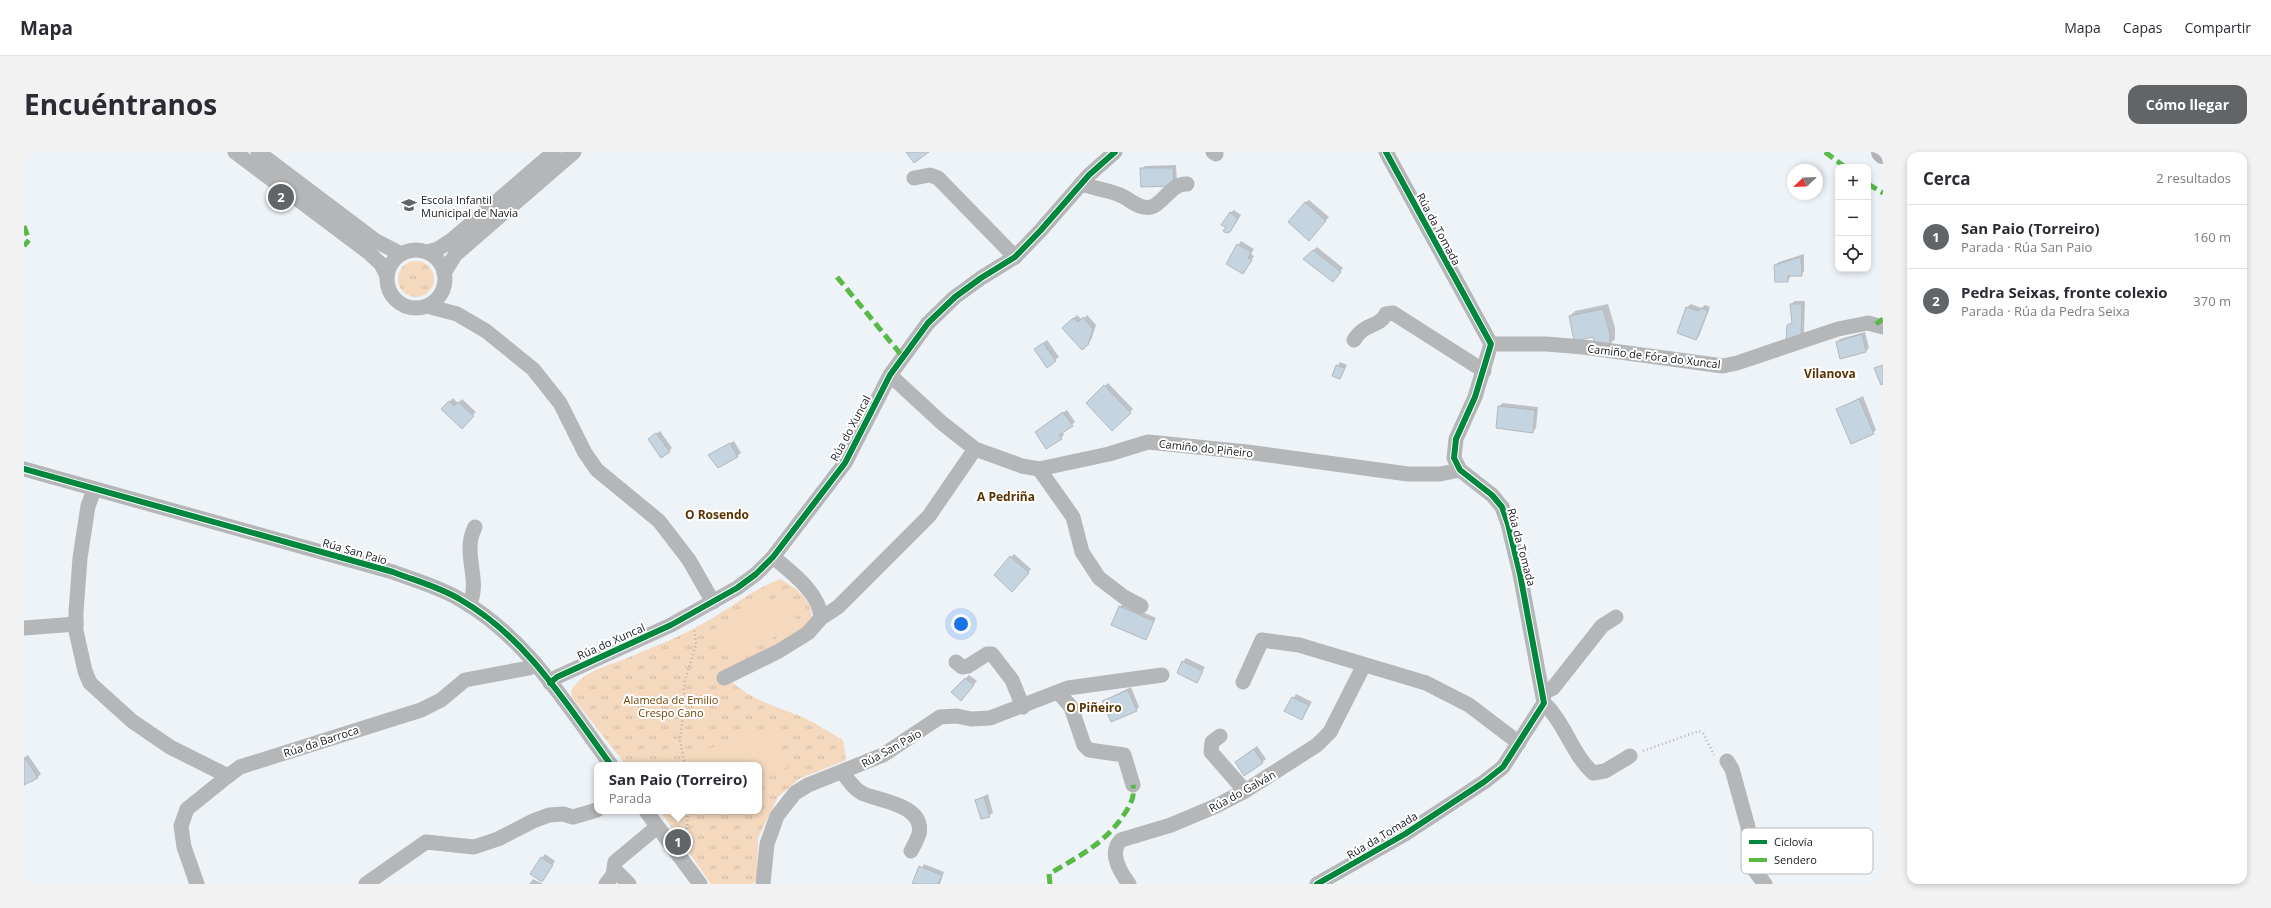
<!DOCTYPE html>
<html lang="es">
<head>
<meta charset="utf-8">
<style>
  body { margin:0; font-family:"Open Sans",sans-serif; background:#f2f2f3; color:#2b2b33 }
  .controls { position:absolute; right:12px; top:12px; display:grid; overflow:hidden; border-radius:8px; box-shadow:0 2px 6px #0003 }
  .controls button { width:36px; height:36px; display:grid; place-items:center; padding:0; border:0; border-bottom:1px solid #e1e1e2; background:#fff; color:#2b2b33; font:20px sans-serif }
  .compass { position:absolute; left:1763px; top:12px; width:36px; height:36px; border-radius:50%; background:#fff; box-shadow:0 2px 6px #0003; rotate:247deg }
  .you { position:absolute; left:937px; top:472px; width:14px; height:14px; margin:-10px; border:3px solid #fff; border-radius:50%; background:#1a73e8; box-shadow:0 0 0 6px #1a73e833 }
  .badge { display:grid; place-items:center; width:26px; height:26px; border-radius:50%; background:#616568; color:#fff; font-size:13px; font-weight:700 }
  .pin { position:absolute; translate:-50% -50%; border:2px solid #fff; box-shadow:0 1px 4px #0006 }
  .popup { position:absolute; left:570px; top:610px; width:168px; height:52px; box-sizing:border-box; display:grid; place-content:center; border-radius:8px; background:#fff; filter:drop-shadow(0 1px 3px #0005); font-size:13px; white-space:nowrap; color:#7c7c81 }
  .popup b { font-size:15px; color:#2b2b33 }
  .popup::after { content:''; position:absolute; left:50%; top:100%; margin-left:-8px; border:8px solid transparent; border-top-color:#fff }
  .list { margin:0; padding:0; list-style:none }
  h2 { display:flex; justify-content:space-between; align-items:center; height:52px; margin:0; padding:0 16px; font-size:17px }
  h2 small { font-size:13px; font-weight:400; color:#7c7c81 }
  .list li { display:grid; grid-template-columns:26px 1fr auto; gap:12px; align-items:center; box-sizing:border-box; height:64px; padding:0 16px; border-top:1px solid #e1e1e2 }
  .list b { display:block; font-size:15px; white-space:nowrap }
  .list p { margin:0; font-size:13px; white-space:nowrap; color:#7c7c81 }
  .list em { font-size:13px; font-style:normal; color:#7c7c81 }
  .icon { flex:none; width:22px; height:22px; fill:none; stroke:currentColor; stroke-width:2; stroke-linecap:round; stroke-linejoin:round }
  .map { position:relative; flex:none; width:1859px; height:732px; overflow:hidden; border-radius:12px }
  header { display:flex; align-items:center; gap:24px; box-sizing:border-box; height:56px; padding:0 20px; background:#fff; border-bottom:1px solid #e1e1e2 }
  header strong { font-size:19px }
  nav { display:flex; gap:22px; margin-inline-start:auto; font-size:14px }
  .intro { display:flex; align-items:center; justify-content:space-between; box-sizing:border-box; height:96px; padding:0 24px }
  h1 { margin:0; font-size:28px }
  .button { padding:10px 18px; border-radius:12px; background:#616568; color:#fff; font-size:14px; font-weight:700 }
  main { display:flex; gap:24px; padding:0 24px }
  aside { flex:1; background:#fff; border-radius:12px; box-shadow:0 2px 6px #0003 }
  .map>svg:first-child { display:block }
  .grass { fill:url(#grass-tufts) }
  .pitch { fill:#f5d9bf }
  .shadow { fill:#0003 }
  .building { fill:#c5d4e1; stroke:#b5b8bc }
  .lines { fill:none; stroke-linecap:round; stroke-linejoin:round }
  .path { stroke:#b2b3b5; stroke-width:2.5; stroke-dasharray:1 3; stroke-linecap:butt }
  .minor { stroke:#b4b6b7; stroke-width:15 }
  .highway { stroke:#b1b3b7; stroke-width:22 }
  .quiet { stroke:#58b947; stroke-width:5; stroke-dasharray:10 5; stroke-linecap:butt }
  .cycleway-casing { stroke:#fff; stroke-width:8 }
  .cycleway { stroke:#00873e; stroke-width:6 }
  .labels { text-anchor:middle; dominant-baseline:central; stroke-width:4; stroke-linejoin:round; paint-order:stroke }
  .poi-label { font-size:11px; fill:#15181b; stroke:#fff; text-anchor:start }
  .street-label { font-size:11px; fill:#15181b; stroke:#fff }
  .park-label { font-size:11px; fill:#764508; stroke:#fff }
  .neighbourhood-label { font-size:12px; font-weight:bold; fill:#5a3303; stroke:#fff }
  .key { fill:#fff; stroke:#b9babb; stroke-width:1 }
  .key-label { font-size:11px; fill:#15181b }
</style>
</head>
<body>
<header>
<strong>Mapa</strong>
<nav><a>Mapa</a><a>Capas</a><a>Compartir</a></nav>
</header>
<div class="intro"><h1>Encuéntranos</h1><a class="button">Cómo llegar</a></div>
<main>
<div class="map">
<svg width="1859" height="732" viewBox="0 0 1859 732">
  <defs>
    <pattern id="grass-tufts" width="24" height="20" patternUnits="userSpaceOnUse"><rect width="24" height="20" fill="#f5d9bf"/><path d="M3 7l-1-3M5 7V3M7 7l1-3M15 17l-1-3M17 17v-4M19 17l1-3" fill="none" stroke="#d1baa4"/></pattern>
  </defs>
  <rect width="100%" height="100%" fill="#eef3f8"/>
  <g class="grass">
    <circle cx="392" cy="127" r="18"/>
    <path d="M756 427C772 435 789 449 788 468L781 476 699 521C720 545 747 553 776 564 790 570 805 580 819 588L822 608 775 627 754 645 734 686 733 728 728 732H687L636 659H735V613H602L548 545 547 539C558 520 582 514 601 507 626 496 652 487 676 473 703 459 727 438 756 427Z"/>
  </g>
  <g class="pitch">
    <path d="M758 442 774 472 706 509 690 479Z"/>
    <path d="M749 573 764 615 735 626V613H672L668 603Z"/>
  </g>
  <g class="shadow">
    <path d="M1152 13 1153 30 1117 17 1121 14Z"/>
    <path d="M1285 48 1305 65 1288 84 1281 51Z"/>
    <path d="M1210 58 1217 63 1209 75H1203L1206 61Z"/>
    <path d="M1217 89 1230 97 1227 102 1230 104 1219 121 1203 111Z"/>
    <path d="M1293 95 1319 116 1312 125 1285 102Z"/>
    <path d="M1780 102V119L1777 123H1767L1764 129 1751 113 1755 110Z"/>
    <path d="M1771 149H1781L1780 181 1763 189 1764 174 1769 169 1767 152Z"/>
    <path d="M1584 152 1591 176V187L1586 192 1570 184 1546 164 1551 159Z"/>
    <path d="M1667 152 1677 156 1681 153 1686 155 1675 184 1672 187 1654 180 1663 155Z"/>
    <path d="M1053 163 1058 168 1063 163 1072 173 1067 188 1058 197 1039 176Z"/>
    <path d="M1841 180 1845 196 1842 199 1817 206 1813 190 1816 187Z"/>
    <path d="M1023 188 1035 205 1031 208 1011 197Z"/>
    <path d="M1316 210 1323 213 1316 226 1309 223Z"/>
    <path d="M1084 231 1109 257 1088 278 1063 251Z"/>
    <path d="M1839 244 1852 278 1849 281 1814 257Z"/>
    <path d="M429 246 434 251 438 247 452 260 438 275 418 257Z"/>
    <path d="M1479 251 1514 255 1512 276 1508 280 1475 254Z"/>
    <path d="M1043 258 1051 270 1038 280 1040 283 1037 286 1012 280Z"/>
    <path d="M636 279 648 296 645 299 629 284Z"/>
    <path d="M710 289 717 301 713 304 685 303Z"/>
    <path d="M990 402 1007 417 991 435 971 423Z"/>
    <path d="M1099 451 1132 466 1121 487 1096 455Z"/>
    <path d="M1162 506 1181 515 1173 529 1159 510Z"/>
    <path d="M945 523 953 529 940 544 928 540Z"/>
    <path d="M1107 535 1115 555 1112 558 1079 549Z"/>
    <path d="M1272 542 1288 550 1278 567 1262 559Z"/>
    <path d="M1233 594 1242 607 1221 623 1212 610Z"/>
    <path d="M4 603 17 622 8 630 6 627 0 631V606Z"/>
    <path d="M964 642 969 661 958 666 952 648Z"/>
    <path d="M521 702 531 709 521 725 518 706Z"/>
    <path d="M900 712 920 720 916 732H890Z"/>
    <path d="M509 727 519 732H505Z"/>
  </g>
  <g class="building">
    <path d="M882 0H905L890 11Z"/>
    <path d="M1116 16H1149L1150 34 1117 35Z"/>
    <path d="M1281 50 1302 69 1285 89 1264 70Z"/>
    <path d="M1206 60 1214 67 1206 80 1202 81 1199 79 1202 75 1197 73Z"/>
    <path d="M1213 92 1227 100 1224 106 1228 108 1219 122 1202 112Z"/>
    <path d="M1289 98 1317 120 1309 130 1279 107Z"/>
    <path d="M1777 105 1778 124H1764V130H1751L1750 113Z"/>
    <path d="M1766 152H1778L1777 185 1762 190 1763 173 1768 171Z"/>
    <path d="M1662 155 1675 159 1676 156 1684 159 1672 188 1653 181Z"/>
    <path d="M1579 157 1586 182V193L1570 191 1569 185 1550 189 1545 164Z"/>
    <path d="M1059 165 1069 177 1064 193 1058 198 1038 176 1049 166 1054 170Z"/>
    <path d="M1838 182 1842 200 1816 207 1812 190Z"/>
    <path d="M1019 191 1032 209 1023 216 1010 197Z"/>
    <path d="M1312 213 1321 216 1316 227 1308 224Z"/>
    <path d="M1859 213V232L1857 233 1850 216Z"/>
    <path d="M1080 233 1107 261 1088 279 1062 251Z"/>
    <path d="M1835 247 1850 282 1827 292 1812 257Z"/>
    <path d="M425 249 430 254 434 250 450 264 438 277 417 257Z"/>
    <path d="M1474 254 1511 258 1509 281 1472 276Z"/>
    <path d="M1039 260 1049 274 1035 283 1038 287 1022 297 1011 280Z"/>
    <path d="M632 281 646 300 637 306 624 287Z"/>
    <path d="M706 291 714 305 694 316 684 303Z"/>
    <path d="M986 404 1005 421 988 440 970 423Z"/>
    <path d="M1095 454 1130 469 1122 488 1087 473Z"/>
    <path d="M1158 509 1179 519 1173 531 1153 521Z"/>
    <path d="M941 526 950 533 937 549 927 540Z"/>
    <path d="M1104 538 1113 559 1087 570 1078 549Z"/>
    <path d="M1268 545 1285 553 1278 568 1260 559Z"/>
    <path d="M1230 597 1239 611 1220 624 1211 610Z"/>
    <path d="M1 606 14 626 0 633V606Z"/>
    <path d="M960 645 966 665 957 667 951 648Z"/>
    <path d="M517 705 529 713 518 730 506 722Z"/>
    <path d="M895 714 918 723 914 732H888Z"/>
  </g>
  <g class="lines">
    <g class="path">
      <path d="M1619 599 1675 579 1679 581 1690 603"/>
      <path d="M661 613 656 589 659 564 660 532 672 492 670 477"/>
      <path d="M662 689 664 659"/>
    </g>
    <g class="minor">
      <path d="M211 0 344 100 357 112 363 124"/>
      <path d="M234 0 352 89 377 102"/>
      <path d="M1189 0 1192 2"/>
      <path d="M890 26 906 23 914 26 991 105"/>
      <path d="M1057 32C1069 36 1084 38 1096 43 1106 47 1117 60 1130 54 1141 48 1149 31 1163 32"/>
      <circle cx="392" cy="127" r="29"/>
      <path d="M403 100 414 97 429 87 530 0"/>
      <path d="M420 121 431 103 550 0"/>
      <path d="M403 154 433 162 462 179 509 217 536 251 561 301 573 318 635 369 665 408 689 450"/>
      <path d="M1330 188C1341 170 1355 176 1362 162L1369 161 1460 219"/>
      <path d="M1467 192H1522L1559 195 1699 214 1713 211 1814 177 1844 171 1859 175"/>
      <path d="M866 223 918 271 951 297 998 314 1015 317 1085 302 1124 290 1223 300 1384 322H1416L1436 318"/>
      <path d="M0 317 369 420C392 429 416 435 437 448 503 486 543 553 587 613"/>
      <path d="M1015 317 1049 365 1058 400 1075 426 1100 445 1117 454"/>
      <path d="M70 338 64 354 56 406 52 460V479L61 519 66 531 108 569 146 595 204 624"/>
      <path d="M749 405C767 420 796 441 797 466"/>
      <path d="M445 453C458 428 437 402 451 375"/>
      <path d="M0 476 52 472"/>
      <path d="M932 510 938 515 944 514 963 502H968L988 528 999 555"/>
      <path d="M700 526 755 499 784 481 797 466 814 455 905 364 951 297"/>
      <path d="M1219 530 1238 488 1275 493 1402 531 1445 553 1495 591"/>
      <path d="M526 531 533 525 647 473 713 436 732 422 749 405 821 311 866 223 904 171 931 145 957 126 991 105 1017 78 1065 23 1091 0"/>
      <path d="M1035 541 1047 555 1060 593 1065 598 1100 603 1109 633"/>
      <path d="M1519 541 1529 536 1578 474 1592 465"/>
      <path d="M1520 551C1541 571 1548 602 1569 621L1581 619 1606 604"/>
      <path d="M1196 584 1188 590 1187 600 1221 639"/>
      <path d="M1703 609 1708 617 1724 675 1727 714 1741 732"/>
      <path d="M818 620C824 627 830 638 840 642 856 649 901 653 895 682 893 688 890 694 887 699"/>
      <path d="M622 659 676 732"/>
      <path d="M591 718 605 732"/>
      <path d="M173 732 160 695 157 674 163 657 204 624 216 615 397 558 417 548 441 528 505 516 511 511"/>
      <path d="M342 732 402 690 450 695 474 687 509 669 525 663 539 662 549 665 573 658"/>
      <path d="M582 732 589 723 591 710 633 675"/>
      <path d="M739 732 743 692 753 664 771 641 784 633 859 603 916 565 933 564 947 567 966 566 1044 536 1138 523"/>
      <path d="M1105 732C1096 720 1084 701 1097 688L1147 673 1192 654 1221 639 1293 593 1306 580 1340 513"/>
      <path d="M1293 732 1381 682 1460 630 1479 615 1520 551 1496 422 1484 372 1478 355 1468 343 1436 318 1430 306 1432 287 1451 245 1467 192 1362 0"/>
    </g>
    <path class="highway" d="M1858 0 1859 1"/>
    <g class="quiet">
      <path d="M1801 0 1821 15"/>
      <path d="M1844 32 1859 41"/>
      <path d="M0 74 5 88 0 94"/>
      <path d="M813 125 879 205"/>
      <path d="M1852 172 1859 167"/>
      <path d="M1026 732 1025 722C1055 704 1081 692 1101 661 1107 652 1111 644 1109 633"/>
    </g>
    <g class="cycleway-casing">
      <g id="cycleway">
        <path d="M0 317 369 420C392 429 416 435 437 448 503 486 543 553 587 613"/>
        <path d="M526 531 533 525 647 473 713 436 732 422 749 405 821 311 866 223 904 171 931 145 957 126 991 105 1017 78 1065 23 1091 0"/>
        <path d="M1293 732 1381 682 1460 630 1479 615 1520 551 1496 422 1484 372 1478 355 1468 343 1436 318 1430 306 1432 287 1451 245 1467 192 1362 0"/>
      </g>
    </g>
    <use href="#cycleway" class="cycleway"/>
  </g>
  <defs>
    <g id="school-bare" transform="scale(1.2)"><path d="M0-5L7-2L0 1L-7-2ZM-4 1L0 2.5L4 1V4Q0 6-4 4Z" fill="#616568" stroke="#fff" stroke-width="2.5" paint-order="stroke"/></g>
  </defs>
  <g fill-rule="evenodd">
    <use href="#school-bare" x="385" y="53"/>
  </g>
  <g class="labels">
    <g class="poi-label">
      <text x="397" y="47">Escola Infantil<tspan x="397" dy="13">Municipal de Navia</tspan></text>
    </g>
    <g class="street-label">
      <text transform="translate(1415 77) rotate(62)">Rúa da Tomada</text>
      <text transform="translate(1630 204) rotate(7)">Camiño de Fóra do Xuncal</text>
      <text transform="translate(826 276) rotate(-62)">Rúa do Xuncal</text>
      <text transform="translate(1182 296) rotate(6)">Camiño do Piñeiro</text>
      <text transform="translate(1498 395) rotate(75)">Rúa da Tomada</text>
      <text transform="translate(331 399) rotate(16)">Rúa San Paio</text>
      <text transform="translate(587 489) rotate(-24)">Rúa do Xuncal</text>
      <text transform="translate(297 589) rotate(-18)">Rúa da Barroca</text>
      <text transform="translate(867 596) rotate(-29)">Rúa San Paio</text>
      <text transform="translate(1218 639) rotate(-29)">Rúa do Galván</text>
      <text transform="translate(1358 683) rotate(-31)">Rúa da Tomada</text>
    </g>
    <g class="park-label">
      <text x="647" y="547">Alameda de Emilio<tspan x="647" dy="13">Crespo Cano</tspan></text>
    </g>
    <g class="neighbourhood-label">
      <text x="1806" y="221">Vilanova</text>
      <text x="982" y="344">A Pedriña</text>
      <text x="693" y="362">O Rosendo</text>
      <text x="1070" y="555">O Piñeiro</text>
    </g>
  </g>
  <rect x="1717" y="676" width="132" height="46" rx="6" class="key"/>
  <rect x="1725" y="688" width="18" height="4" fill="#00873e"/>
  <rect x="1725" y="706" width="18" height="4" fill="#58b947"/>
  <g class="key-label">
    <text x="1750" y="694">Ciclovía</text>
    <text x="1750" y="712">Sendero</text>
  </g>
</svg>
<div class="controls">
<button>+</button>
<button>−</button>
<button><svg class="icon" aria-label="locate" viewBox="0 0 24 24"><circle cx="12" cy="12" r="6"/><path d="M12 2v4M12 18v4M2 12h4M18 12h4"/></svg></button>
</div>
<svg class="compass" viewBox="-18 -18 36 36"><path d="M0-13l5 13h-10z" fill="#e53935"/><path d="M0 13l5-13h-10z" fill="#7c7c81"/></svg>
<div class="you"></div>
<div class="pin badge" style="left:654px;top:690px">1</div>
<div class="popup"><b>San Paio (Torreiro)</b>Parada</div>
<div class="pin badge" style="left:257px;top:45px">2</div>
</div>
<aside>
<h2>Cerca<small>2 resultados</small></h2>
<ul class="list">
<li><span class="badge">1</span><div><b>San Paio (Torreiro)</b><p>Parada · Rúa San Paio</p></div><em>160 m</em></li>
<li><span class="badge">2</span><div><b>Pedra Seixas, fronte colexio</b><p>Parada · Rúa da Pedra Seixa</p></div><em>370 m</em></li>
</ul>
</aside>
</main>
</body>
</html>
